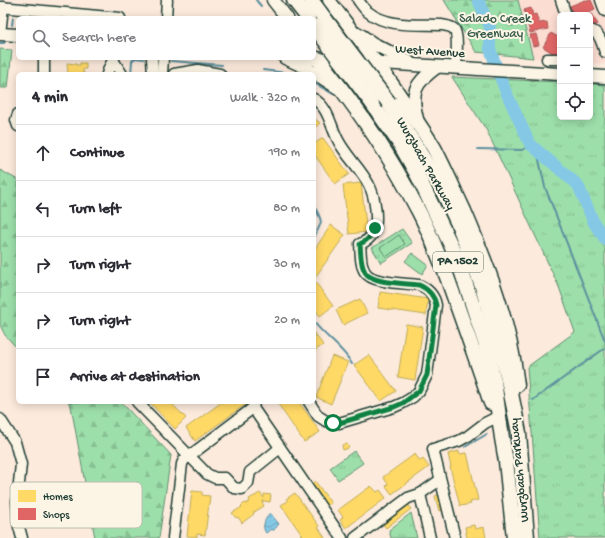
<!DOCTYPE html>
<html lang="en">
<head>
<meta charset="utf-8">
<style>
  body { margin:0; font-family:"Gochi Hand",sans-serif; background:#f7f7f7; color:#2b2b33 }
  .controls { position:absolute; right:12px; top:12px; display:grid; overflow:hidden; border-radius:6px; box-shadow:0 2px 10px #0003 }
  .controls button { width:36px; height:36px; display:grid; place-items:center; padding:0; border:0; border-bottom:1px solid #e1e1e2; background:#fff; color:#2b2b33; font:20px sans-serif }
  .stop { position:absolute; width:12px; height:12px; margin:-9px; border:3px solid #0b8043; border-radius:50%; background:#fff }
  .stop.end { background:#0b8043; border-color:#fff; box-shadow:0 1px 4px #0008 }
  .list { margin:0; padding:0; list-style:none }
  h2 { display:flex; justify-content:space-between; align-items:center; height:52px; margin:0; padding:0 16px; font-size:17px }
  h2 small { font-size:13px; font-weight:400; color:#7c7c81 }
  .list li { display:grid; grid-template-columns:26px 1fr auto; gap:12px; align-items:center; box-sizing:border-box; height:56px; padding:0 16px; border-top:1px solid #e1e1e2 }
  .list b { display:block; font-size:15px; white-space:nowrap }
  .list em { font-size:13px; font-style:normal; color:#7c7c81 }
  .icon { flex:none; width:22px; height:22px; fill:none; stroke:currentColor; stroke-width:2; stroke-linecap:round; stroke-linejoin:round }
  .map { position:relative; flex:none; width:605px; height:538px; overflow:hidden }
  .search { position:absolute; background:#fff; box-shadow:0 2px 10px #0003; left:16px; top:16px; width:300px; height:44px; display:flex; align-items:center; gap:10px; box-sizing:border-box; padding:0 14px; border-radius:6px; color:#7c7c81; font-size:15px }
  .panel { position:absolute; background:#fff; box-shadow:0 2px 10px #0003; left:16px; top:72px; width:300px; height:332px; border-radius:6px }
  .map>svg:first-child { display:block }
  .built { fill:#fcddd2 }
  .forest { fill:url(#forest-firs); stroke:#5e8e6f }
  .park { fill:url(#park-tufts); stroke:#5e8e6f }
  .pitch { fill:#9ddfaa; stroke:#5e8e6f }
  .water { fill:url(#water-waves); stroke:#5c909f }
  .homes { fill:#ffd966; stroke:#bcaa57 }
  .shops { fill:#e06666; stroke:#a65a57 }
  .lines { fill:none; stroke-linecap:round; stroke-linejoin:round }
  .stream { stroke:#5c909f; stroke-width:2 }
  .river { stroke:#85c8e6; stroke-width:12 }
  .minor-casing { stroke:#1f3d34; stroke-width:13 }
  .major-casing { stroke:#1f3d34; stroke-width:15 }
  .highway-casing { stroke:#1f3d34; stroke-width:17 }
  .minor { stroke:#fcf5e5; stroke-width:10 }
  .major { stroke:#fcf5e5; stroke-width:12 }
  .highway { stroke:#fcf5e5; stroke-width:14 }
  .highway-bridge-casing { stroke:#1f3d34; stroke-width:17; stroke-linecap:butt }
  .highway-bridge { stroke:#fcf5e5; stroke-width:14 }
  .route { stroke:#0b8043; stroke-width:5 }
  .labels { text-anchor:middle; dominant-baseline:central; stroke-width:4; stroke-linejoin:round; paint-order:stroke }
  .shield { fill:#fcf5e5; stroke:#617469; stroke-width:1 }
  .shield-label { font-size:12px; font-weight:bold; fill:#1f3d34 }
  .park-label { font-size:13px; fill:#385d4c; stroke:#fcf5e5 }
  .street-label { font-size:13px; fill:#1f3d34; stroke:#fcf5e5 }
  .key { fill:#fcf5e5; stroke:#babeb0; stroke-width:1 }
  .key-label { font-size:11px; fill:#1f3d34 }
</style>
</head>
<body>
<div class="map">
<svg width="605" height="538" viewBox="0 0 605 538">
  <defs>
    <pattern id="forest-firs" width="22" height="20" patternUnits="userSpaceOnUse"><rect width="22" height="20" fill="#9ddfaa"/><path d="M5 1l3.5 6h-7zM16 11l3.5 6h-7z" fill="#87c093"/></pattern>
    <pattern id="park-tufts" width="24" height="20" patternUnits="userSpaceOnUse"><rect width="24" height="20" fill="#9ddfaa"/><path d="M3 7l-1-3M5 7V3M7 7l1-3M15 17l-1-3M17 17v-4M19 17l1-3" fill="none" stroke="#87c093"/></pattern>
    <pattern id="water-waves" width="16" height="10" patternUnits="userSpaceOnUse"><rect width="16" height="10" fill="#85c8e6"/><path d="M0 5q4-4 8 0t8 0" fill="none" stroke="#6ca4bb"/></pattern>
  </defs>
  <rect width="100%" height="100%" fill="#fceadc"/>
  <filter id="ink" filterUnits="userSpaceOnUse"><feTurbulence type="fractalNoise" baseFrequency=".025" numOctaves="2"/><feDisplacementMap in="SourceGraphic" scale="8" xChannelSelector="R" yChannelSelector="G"/><feConvolveMatrix kernelMatrix="1 2 1 2 8 2 1 2 1" color-interpolation-filters="sRGB"/></filter>
  <g filter="url(#ink)">
    <path class="built" d="M518 0H605V64L590 63V15H560V60L533 58Z"/>
    <g class="forest">
      <path d="M444 0H518L533 58 476 52Z"/>
      <path d="M0 49 12 50 8 88H0Z"/>
      <path d="M0 170 18 180V349L5 335 0 325Z"/>
      <path d="M68 402H121L171 455 159 538H95L71 406Z"/>
    </g>
    <g class="park">
      <path d="M452 77 560 82V117H590V84L605 85V538H540L527 367 575 332 559 287 487 131Z"/>
      <path d="M402 229 412 243 381 263 372 248Z"/>
      <path d="M354 451 363 463 338 480 330 468Z"/>
      <path d="M411 513 417 538H391L389 530Z"/>
    </g>
    <g class="pitch">
      <path d="M399 235 405 244 386 257 380 248Z"/>
      <path d="M412 253 428 265 422 274 405 261Z"/>
    </g>
    <path class="water" d="M270 513 279 524 273 531 271 529 266 533C261 527 265 519 270 513Z"/>
    <g class="homes">
      <path d="M67 63 76 64V65H80V63H86V69H83V73H85L84 74H68Z"/>
      <path d="M314 118 320 123 314 129Z"/>
      <path d="M323 138 349 174 335 184 314 154V144Z"/>
      <path d="M361 183 367 232 349 234 343 185Z"/>
      <path d="M331 225 345 235 314 279V250Z"/>
      <path d="M316 283 333 306 320 316 314 308V285Z"/>
      <path d="M380 292 428 299 426 315 378 308Z"/>
      <path d="M360 299 367 313 343 325 336 310Z"/>
      <path d="M406 324 423 327 415 380 398 377Z"/>
      <path d="M314 333 323 345 314 351Z"/>
      <path d="M369 355 396 391 381 401 354 365Z"/>
      <path d="M332 356 348 362 331 404 316 397Z"/>
      <path d="M149 402H170L186 418 175 429Z"/>
      <path d="M222 402H245L246 404 195 441 186 428Z"/>
      <path d="M280 402H299L320 432 304 442 278 404Z"/>
      <path d="M347 444 349 448 343 450 342 445Z"/>
      <path d="M459 451V454L467 453 478 500 470 502 471 504 460 506 450 467H451L448 454Z"/>
      <path d="M415 454 420 461 423 459 429 467 392 494 386 486 388 484 383 477Z"/>
      <path d="M315 481 331 503 326 506 311 484Z"/>
      <path d="M371 486 377 492 380 490 386 498 346 528 340 520 343 517 338 510Z"/>
      <path d="M192 491 202 492V495L210 496 205 535 197 534V537L187 536Z"/>
      <path d="M260 493 264 498V494L271 495 270 502 264 501 262 502 264 506 253 513 254 514 242 523 238 517 236 518 232 513 242 507 241 506 245 503 246 504 250 501 249 499Z"/>
      <path d="M295 493 319 526 318 527 325 538H304L281 505 288 501 286 499Z"/>
      <path d="M440 494 444 510 439 511 435 496Z"/>
      <path d="M408 504 411 509 386 528 382 523Z"/>
      <path d="M474 525 475 529 484 527 486 538H467L465 527Z"/>
    </g>
    <g class="shops">
      <path d="M585 0H591L595 9 582 15H574L570 6Z"/>
      <path d="M531 8 533 15 536 14 539 23 547 22 548 29 530 33 524 10Z"/>
      <path d="M591 14 598 24 590 29V15H589Z"/>
      <path d="M551 33 560 38V49L556 55 543 47Z"/>
      <path d="M536 34 539 45 533 46 530 35Z"/>
    </g>
    <g class="lines">
      <g class="stream">
        <path d="M256 0 261 6"/>
        <path d="M12 25 13 18"/>
        <path d="M0 43H4L5 41"/>
        <path d="M171 61 222 65"/>
        <path d="M263 70 294 74"/>
        <path d="M131 74 132 61 135 58 144 59"/>
        <path d="M314 83 333 94"/>
        <path d="M478 149 522 150 531 145"/>
        <path d="M537 151 545 187 605 341"/>
        <path d="M314 206C323 223 323 220 314 237"/>
        <path d="M314 322C325 337 343 347 352 364"/>
        <path d="M533 400 605 348"/>
        <path d="M465 447 487 434"/>
      </g>
      <path class="river" d="M478 0 490 27V49L505 90 530 144 578 185 594 223 605 239"/>
      <g class="minor-casing">
        <g id="minor">
          <path d="M358 0C361 4 364 9 368 12 388 28 418 24 442 25 446 26 451 26 454 29 459 35 456 60 456 68"/>
          <path d="M561 0 566 15"/>
          <path d="M601 0 605 11"/>
          <path d="M0 7 120 18"/>
          <path d="M166 18 167 0"/>
          <path d="M590 30C600 32 602 44 605 52"/>
          <path d="M0 34 3 7"/>
          <path d="M152 58 153 74"/>
          <path d="M547 59H560"/>
          <path d="M113 60 122 74"/>
          <path d="M44 74V58"/>
          <path d="M107 74 109 68 114 58"/>
          <path d="M162 74 163 58"/>
          <path d="M174 74 198 70 220 74"/>
          <path d="M18 114 16 120 18 126"/>
          <path d="M137 402 207 474 215 478H225L234 488 242 489 248 483 250 472 280 448"/>
          <path d="M309 402 318 416 326 421 339 423 394 407 403 403 413 397 419 391 427 375 436 305C434 295 428 289 419 285 406 283 372 284 365 272 360 265 361 253 360 244 365 242 370 239 373 233 379 222 375 196 369 185 361 169 346 156 338 140 330 125 329 108 314 99"/>
          <path d="M253 408 342 538"/>
          <path d="M0 419 15 442 21 464 17 502 19 527 22 538"/>
          <path d="M420 494 430 538"/>
          <path d="M173 538 182 464 184 460 253 408 254 402"/>
          <path d="M355 538 408 498 420 494 440 480"/>
          <path d="M455 538 433 449 459 441 468 436 485 423 495 418"/>
        </g>
      </g>
      <g class="major-casing">
        <g id="major">
          <path d="M273 0 287 18"/>
          <path d="M329 0 376 62"/>
          <path d="M0 34 18 35"/>
          <path d="M359 34 372 43 409 62"/>
          <path d="M285 58 305 67 338 88"/>
          <path d="M299 58 560 74"/>
          <path d="M590 76 605 77"/>
          <path d="M417 119C410 92 415 83 437 67"/>
        </g>
      </g>
      <g class="highway-casing">
        <g id="highway">
          <path d="M294 0 308 18"/>
          <path d="M311 0 325 19"/>
          <path d="M318 59C356 106 390 155 417 208 429 230 438 254 447 277 462 319 477 361 491 403"/>
          <path d="M376 62C396 91 416 119 434 148 445 169 454 190 464 211 488 267 510 324 517 385"/>
          <path d="M372 103 400 144 418 176 437 216 457 258 485 342 494 381 502 438 506 461 514 538"/>
          <path d="M389 103 441 187 459 226 482 286 507 374 519 433 527 538"/>
        </g>
      </g>
      <use href="#minor" class="minor"/>
      <use href="#major" class="major"/>
      <use href="#highway" class="highway"/>
      <g class="highway-bridge-casing">
        <g id="highway-bridge">
          <path d="M325 19 389 103"/>
          <path d="M314 26 372 103"/>
        </g>
      </g>
      <use href="#highway-bridge" class="highway-bridge"/>
    </g>
  </g>
  <g class="lines" filter="url(#ink)">
    <path class="route" d="M333 423H339L394 407 403 403 419 391 427 375 436 305C434 295 428 289 419 285 406 283 372 284 365 272 360 264 361 253 360 244 368 240 372 236 375 228"/>
  </g>
  <g class="labels">
    <rect class="shield" x="433" y="252" width="50" height="20" rx="3"/>
    <g class="shield-label">
      <text x="458" y="262">PA 1502</text>
    </g>
    <g class="park-label">
      <text x="495" y="19">Salado Creek<tspan x="495" dy="15">Greenway</tspan></text>
    </g>
    <g class="street-label">
      <text transform="translate(430 52) rotate(4)">West Avenue</text>
      <text transform="translate(425 164) rotate(60)">Wurzbach Parkway</text>
      <text transform="translate(520 470) rotate(-96)">Wurzbach Parkway</text>
    </g>
  </g>
  <rect x="10" y="482" width="132" height="46" rx="6" class="key"/>
  <rect x="18" y="490" width="18" height="12" fill="#ffd966"/>
  <rect x="18" y="508" width="18" height="12" fill="#e06666"/>
  <g class="key-label">
    <text x="43" y="500">Homes</text>
    <text x="43" y="518">Shops</text>
  </g>
</svg>
<div class="controls">
<button>+</button>
<button>−</button>
<button><svg class="icon" aria-label="locate" viewBox="0 0 24 24"><circle cx="12" cy="12" r="6"/><path d="M12 2v4M12 18v4M2 12h4M18 12h4"/></svg></button>
</div>
<div class="stop" style="left:333px;top:423px"></div>
<div class="stop end" style="left:375px;top:228px"></div>
<div class="search"><svg class="icon" aria-label="search" viewBox="0 0 24 24"><circle cx="10" cy="10" r="6"/><path d="M15 15l6 6"/></svg>Search here</div>
<section class="panel">
<h2>4 min<small>Walk · 320 m</small></h2>
<ul class="list">
<li><svg class="icon" aria-label="ahead" viewBox="0 0 24 24"><path d="M12 20V5M6 11l6-6 6 6"/></svg><div><b>Continue</b></div><em>190 m</em></li>
<li><svg class="icon" aria-label="left" viewBox="0 0 24 24"><path d="M17 20v-9H6M10 6l-5 5 5 5"/></svg><div><b>Turn left</b></div><em>80 m</em></li>
<li><svg class="icon" aria-label="right" viewBox="0 0 24 24"><path d="M7 20v-9h11M14 6l5 5-5 5"/></svg><div><b>Turn right</b></div><em>30 m</em></li>
<li><svg class="icon" aria-label="right" viewBox="0 0 24 24"><path d="M7 20v-9h11M14 6l5 5-5 5"/></svg><div><b>Turn right</b></div><em>20 m</em></li>
<li><svg class="icon" aria-label="arrive" viewBox="0 0 24 24"><path d="M6 21V4h12l-3 4 3 4H6"/></svg><div><b>Arrive at destination</b></div></li>
</ul>
</section>
</div>
</body>
</html>
